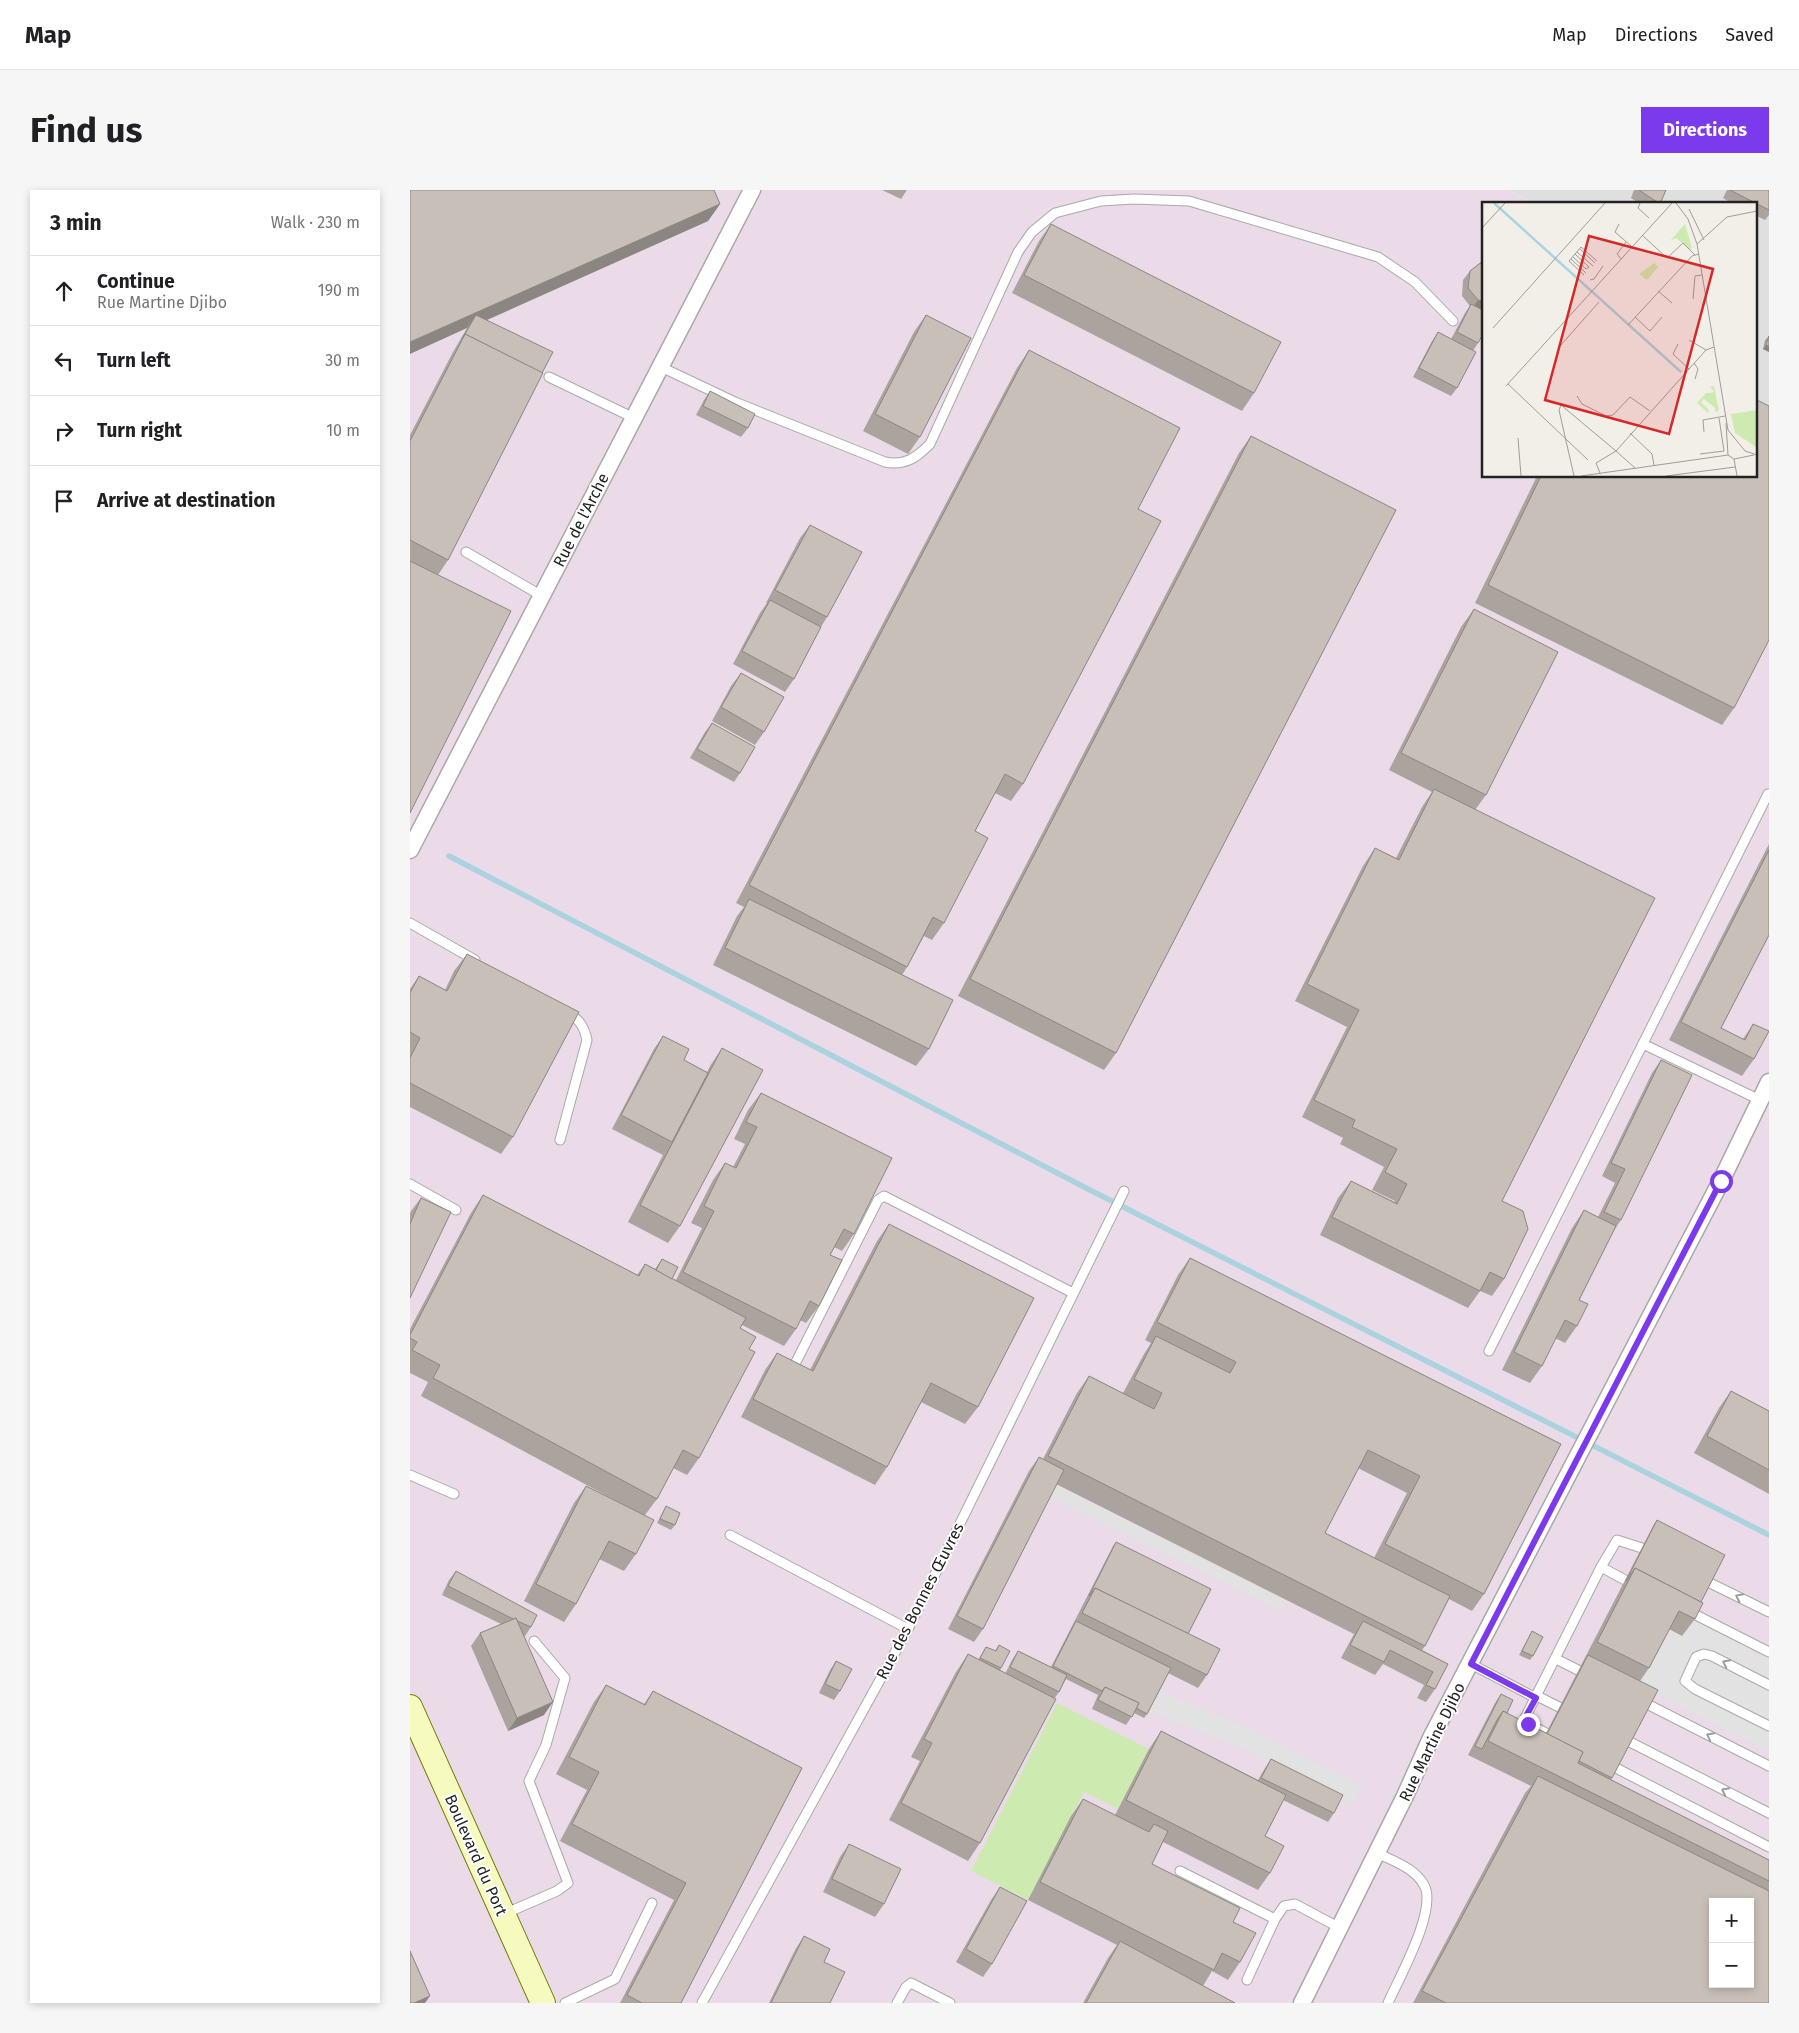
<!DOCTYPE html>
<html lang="en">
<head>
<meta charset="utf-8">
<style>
  body { margin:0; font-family:"Fira Sans",sans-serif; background:#f6f6f6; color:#202124 }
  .controls { position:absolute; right:15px; bottom:15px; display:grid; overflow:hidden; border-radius:0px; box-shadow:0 2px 8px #0003 }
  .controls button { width:45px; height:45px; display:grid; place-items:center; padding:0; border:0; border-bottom:1px solid #e0e0e0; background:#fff; color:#202124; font:25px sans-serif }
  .stop { position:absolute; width:15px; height:15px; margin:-11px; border:4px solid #7c3aed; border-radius:50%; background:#fff }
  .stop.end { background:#7c3aed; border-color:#fff; box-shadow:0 1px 5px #0008 }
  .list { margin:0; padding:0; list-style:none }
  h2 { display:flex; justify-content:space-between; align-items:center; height:65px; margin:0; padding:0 20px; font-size:21px }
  h2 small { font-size:16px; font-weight:400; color:#757577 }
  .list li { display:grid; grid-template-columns:32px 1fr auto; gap:15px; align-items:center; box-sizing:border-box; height:70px; padding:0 20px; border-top:1px solid #e0e0e0 }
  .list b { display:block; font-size:19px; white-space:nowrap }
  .list p { margin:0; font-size:16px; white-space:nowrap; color:#757577 }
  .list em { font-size:16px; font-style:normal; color:#757577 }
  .icon { flex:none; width:28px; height:28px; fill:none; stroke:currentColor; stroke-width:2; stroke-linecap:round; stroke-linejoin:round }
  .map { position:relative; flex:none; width:1359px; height:1813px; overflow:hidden; border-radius:0px }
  header { display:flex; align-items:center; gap:30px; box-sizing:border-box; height:70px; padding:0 25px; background:#fff; border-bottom:1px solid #e0e0e0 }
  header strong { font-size:24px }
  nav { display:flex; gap:28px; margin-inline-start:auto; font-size:18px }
  .intro { display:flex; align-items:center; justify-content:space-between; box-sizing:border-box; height:120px; padding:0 30px }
  h1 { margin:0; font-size:35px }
  .button { padding:12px 22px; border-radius:0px; background:#7c3aed; color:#fff; font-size:18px; font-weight:700 }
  main { display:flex; gap:30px; padding:0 30px }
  aside { flex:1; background:#fff; border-radius:0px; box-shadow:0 2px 8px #0003 }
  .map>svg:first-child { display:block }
  .residential { fill:#e0dfdf }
  .industrial { fill:#ebdbe8; fill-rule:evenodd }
  .grass { fill:#cdebb0 }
  .parking { fill:#e2e2e2 }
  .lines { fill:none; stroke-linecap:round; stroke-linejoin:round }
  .stream { stroke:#aad3df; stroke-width:5.5 }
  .lane-casing { stroke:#a9a9a9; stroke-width:11 }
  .street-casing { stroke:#a9a9a9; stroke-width:19 }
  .secondary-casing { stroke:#707d05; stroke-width:26 }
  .lane { stroke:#fff; stroke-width:9 }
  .street { stroke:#fff; stroke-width:16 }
  .secondary { stroke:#f7fabf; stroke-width:24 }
  .wall { fill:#aba49e; fill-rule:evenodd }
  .shaded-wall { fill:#8b8681 }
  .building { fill:#c7bfb8; stroke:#8b8681; fill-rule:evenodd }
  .oneway { stroke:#9c9c9c }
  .route { stroke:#7c3aed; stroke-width:6 }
  .labels { text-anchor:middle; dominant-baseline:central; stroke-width:4; stroke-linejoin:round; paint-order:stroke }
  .street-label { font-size:16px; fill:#222; stroke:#fff }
  .inset-river { fill:none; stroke:#aad3df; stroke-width:2.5 }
  .inset-road { fill:none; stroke:#9f9d99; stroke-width:1 }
  .view { fill:#d62828; fill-opacity:0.15; stroke:#d62828; stroke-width:2.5 }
  .inset-edge { fill:none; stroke:#222; stroke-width:2.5 }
</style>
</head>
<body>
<header>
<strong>Map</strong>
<nav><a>Map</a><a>Directions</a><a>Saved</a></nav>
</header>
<div class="intro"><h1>Find us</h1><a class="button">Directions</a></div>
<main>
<aside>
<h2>3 min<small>Walk · 230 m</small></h2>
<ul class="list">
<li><svg class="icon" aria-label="ahead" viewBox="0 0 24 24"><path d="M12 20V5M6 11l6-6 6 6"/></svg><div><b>Continue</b><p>Rue Martine Djibo</p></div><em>190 m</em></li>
<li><svg class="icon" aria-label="left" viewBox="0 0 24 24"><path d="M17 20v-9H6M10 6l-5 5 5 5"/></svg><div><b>Turn left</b></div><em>30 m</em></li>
<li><svg class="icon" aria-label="right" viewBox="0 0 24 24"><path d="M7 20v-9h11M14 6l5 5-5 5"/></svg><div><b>Turn right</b></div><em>10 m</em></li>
<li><svg class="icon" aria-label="arrive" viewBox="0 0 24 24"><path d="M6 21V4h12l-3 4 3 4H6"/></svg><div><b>Arrive at destination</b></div></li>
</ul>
</aside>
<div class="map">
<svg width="1359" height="1813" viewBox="0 0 1359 1813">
  <rect width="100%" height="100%" fill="#f2efe9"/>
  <path class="residential" d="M1098 0H1359V233L1345 226V14H1126Z"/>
  <path class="industrial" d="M0 0H1098L1126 14H1073V286H1345L1359 233V1813H0ZM1303 1712H1340V1794H1303Z"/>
  <path class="grass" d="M647 1513 739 1559 708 1619 674 1602 618 1710 561 1681Z"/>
  <g class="parking">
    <path d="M644 1293 877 1410 871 1421 638 1306Z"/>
    <path d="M1281 1430 1359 1470V1562L1227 1495 1257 1438Z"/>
    <path d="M748 1501 842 1540 952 1596 942 1616 834 1559 738 1521Z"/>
  </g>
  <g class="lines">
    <path class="stream" d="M39 666 676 998 1359 1345"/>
    <g class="lane-casing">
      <g id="lane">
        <path d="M251 177 325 212 475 272C495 276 506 268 520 254L608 62 622 42 645 23 691 11 724 9 779 11 968 67 1005 92 1043 131"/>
        <path d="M139 187 224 228"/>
        <path d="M56 362 132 406"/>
        <path d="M0 733 65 770"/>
        <path d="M1233 854 1350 910"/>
        <path d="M150 950 177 850C174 836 169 829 157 822"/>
        <path d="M0 994 46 1020"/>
        <path d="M1079 1161 1358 604"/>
        <path d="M385 1174 468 1010 474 1006 663 1103"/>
        <path d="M0 1285 44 1304"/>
        <path d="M320 1345 498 1439"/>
        <path d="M1191 1377 1215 1390"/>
        <path d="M1300 1393 1359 1422"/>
        <path d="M1284 1424 1359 1462"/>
        <path d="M1146 1469 1168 1480"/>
        <path d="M1061 1474 1126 1508"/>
        <path d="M1359 1495 1302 1466 1294 1464 1286 1467 1275 1491 1285 1499 1359 1536"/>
        <path d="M1127 1506 1149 1517"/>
        <path d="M1239 1515 1359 1576"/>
        <path d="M1136 1543 1118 1534 1115 1528 1191 1377 1207 1350 1232 1358"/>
        <path d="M1220 1552 1359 1623"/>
        <path d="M1206 1578 1359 1657"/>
        <path d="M967 1663C983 1671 1005 1678 1014 1695 1028 1719 989 1788 978 1813"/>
        <path d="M770 1681 865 1729"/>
        <path d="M94 1724 147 1701 158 1693 119 1591 136 1555 155 1488 124 1451"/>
        <path d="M837 1790 865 1729 874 1716 885 1714 930 1738"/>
        <path d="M155 1813 205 1789 242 1713"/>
        <path d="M292 1813 498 1439 714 1001"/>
        <path d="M487 1813 496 1797 501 1793 540 1813"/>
      </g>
    </g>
    <g class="street-casing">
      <g id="street">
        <path d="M0 660 342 0"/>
        <path d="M892 1813 995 1606 1021 1548 1311 991 1359 892"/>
      </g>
    </g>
    <g class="secondary-casing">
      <path id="secondary" d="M0 1517 133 1813"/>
    </g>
    <use href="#lane" class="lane"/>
    <use href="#street" class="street"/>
    <use href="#secondary" class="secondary"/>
  </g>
  <g class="wall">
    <path d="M0 0 310 14 298 31 76 130 38 370 28 385 0 623V245L43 162 57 138Z"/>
    <path d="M472 0H497L491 9Z"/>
    <path d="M1224 0H1256L1250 14H1230L1221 8Z"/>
    <path d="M1317 0H1359V25L1355 30 1345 25V14H1323L1313 8Z"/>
    <path d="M641 34 844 203 832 221 602 103 629 51Z"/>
    <path d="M1072 71 1068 153 1063 161 1047 198 1041 206 1003 187 1022 151 1028 142 1041 149 1055 123 1060 116 1052 106 1053 90 1060 81Z"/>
    <path d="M516 125 510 247 498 264 453 241 504 142Z"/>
    <path d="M1359 146V162L1353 159 1355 150Z"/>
    <path d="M619 160 728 319 613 594 601 611 585 603 565 641 534 733 522 750 514 746 497 777 492 785 519 859 506 876 303 775 327 726 334 717 326 713 607 178Z"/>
    <path d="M300 201 338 238 331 247 286 225 294 210Z"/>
    <path d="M841 246 706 863 694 880 548 806 829 263Z"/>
    <path d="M1127 286H1345L1324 518 1312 535 1065 413Z"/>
    <path d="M400 335 417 427 411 437 384 489 375 502 323 474 350 423 357 413H356L390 348Z"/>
    <path d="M1064 419 1076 605 1065 620 1092 1011 1094 1089 1082 1106 1070 1101 1058 1118 910 1045 928 1008 941 991 985 1012V1011L962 1000 974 977 930 954 933 948 892 927 937 837 885 811 953 676 965 658 986 668 1012 617 1022 602 979 580 1051 437Z"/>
    <path d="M331 483 354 542 345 555 302 531 321 496Z"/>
    <path d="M302 533 330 583 324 592 280 568 295 542Z"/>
    <path d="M1359 654V745L1311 838 1333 849 1343 834 1344 869 1332 886 1259 850Z"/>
    <path d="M57 764 103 947 91 964 0 917V799L9 786 35 800 44 781Z"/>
    <path d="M253 846 274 870 297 882 300 876 312 858 270 1036 258 1053 218 1032 253 965 202 939 244 859Z"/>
    <path d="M1251 870 1211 1030 1203 1042 1169 1110 1167 1136 1155 1153 1145 1148 1132 1176 1120 1193 1092 1180 1162 1038 1174 1020 1188 1027 1205 993 1192 986 1242 883Z"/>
    <path d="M351 903 444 1044 432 1061 424 1057 420 1065 409 1116 396 1133 390 1130 386 1139 374 1156 332 1135 330 1138 339 1159 289 1268 277 1285 263 1278 247 1309 235 1325 226 1364 214 1381 189 1369 166 1414 154 1432 114 1411 164 1313 176 1296 212 1314 11 1206 18 1192 0 1183V1139L61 1023 73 1005 227 1085 235 1074 245 1079 252 1069 262 1089 266 1090 292 1038 281 1033 303 990 315 973 323 977 335 954 324 949 338 920Z"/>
    <path d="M11 1008 0 1108V1024L1 1021Z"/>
    <path d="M479 1034 568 1217 555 1234 511 1212 477 1277 465 1295 331 1227 355 1180 367 1163 400 1180 467 1051Z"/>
    <path d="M780 1068 1151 1254 1074 1404 1062 1421 1039 1409 1015 1456 1012 1460 1038 1474 1025 1499 1016 1512 1007 1508 1014 1495 973 1474 965 1485 931 1468 944 1444 646 1294 573 1439 564 1452 538 1439 619 1281 629 1267 633 1269 667 1203 679 1186 713 1203 734 1164 741 1153 735 1150 768 1085ZM948 1278 997 1303 964 1368 915 1343Z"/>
    <path d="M1321 1201 1359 1221V1304L1284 1263 1309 1218Z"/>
    <path d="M256 1316 265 1335 261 1340 247 1333Z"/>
    <path d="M1247 1330 1291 1412 1285 1429 1272 1446 1259 1439 1239 1478 1230 1491 1202 1588 1201 1590 1359 1670V1813H1003L1115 1603 1121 1596 1058 1565 1085 1513 1091 1504 1097 1523 1136 1543 1244 1334Z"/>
    <path d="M706 1352 778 1444 797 1485 788 1498 758 1483 737 1524 734 1528 724 1523 716 1535 682 1519 688 1505 656 1489 649 1502 644 1509 570 1653 558 1671 479 1630 510 1571 501 1567 546 1482 558 1464 568 1470 576 1457 585 1461 589 1455 591 1478 590 1481 595 1484 602 1470 608 1461 641 1477 703 1356Z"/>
    <path d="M46 1381 121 1437 115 1446H114L134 1525 98 1541 61 1456 70 1443 91 1434 32 1405 39 1390Z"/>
    <path d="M1122 1441 1123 1466 1120 1470 1109 1465Z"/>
    <path d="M426 1471 430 1501 424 1510 409 1503 420 1480Z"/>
    <path d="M196 1495 234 1514 243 1501 392 1578 271 1813H210L264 1710 150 1651 177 1600 146 1584 184 1512Z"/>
    <path d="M751 1541 848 1590 855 1578 861 1569 924 1623 918 1632 873 1610 855 1646 860 1683 848 1700 753 1652 742 1674 823 1732 830 1772 818 1790 802 1781 793 1796 825 1813H673L698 1768 707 1755 618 1710 661 1626 673 1609 705 1625 739 1559Z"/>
    <path d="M439 1654 474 1714 465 1727 413 1702 430 1667Z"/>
    <path d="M590 1697 582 1774 573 1787 546 1772 581 1710Z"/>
    <path d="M394 1746 414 1772 420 1813H359L385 1760Z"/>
  </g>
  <g class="shaded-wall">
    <path d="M310 14 298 31 59 138 66 125 57 138 0 164V152Z"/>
    <path d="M1068 110 1073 111V120L1062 119Z"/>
    <path d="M1356 155 1359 156V162L1353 159Z"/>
    <path d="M143 1512 134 1525 98 1541 107 1528Z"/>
    <path d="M20 1806 15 1813H4Z"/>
  </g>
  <g class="building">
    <path d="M0 0H304L310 14 0 152Z"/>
    <path d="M1229 0H1256L1250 14Z"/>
    <path d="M1320 0H1359V20Z"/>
    <path d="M641 34 871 152 844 203 614 85Z"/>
    <path d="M1073 71V111L1068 110 1058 98 1060 81Z"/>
    <path d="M1061 114 1073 120V144L1068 153 1047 142Z"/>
    <path d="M66 125 143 162 132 183 55 144 52 149Z"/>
    <path d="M516 125 561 148 510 247 465 224Z"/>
    <path d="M1028 142 1066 162 1047 198 1009 178Z"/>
    <path d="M55 144 133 183 38 370 0 350V251Z"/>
    <path d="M1359 146V156L1356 155Z"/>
    <path d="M619 160 770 238 728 319 751 331 613 594 595 584 565 641 578 648 534 733 523 727 497 777 339 695Z"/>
    <path d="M300 201 345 224 338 238 293 216Z"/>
    <path d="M1345 209 1359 216V450L1324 518 1078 395 1131 286H1345Z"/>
    <path d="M841 246 986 320 706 863 560 789Z"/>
    <path d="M400 335 452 362 417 427 365 400Z"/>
    <path d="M0 371 101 421 0 623Z"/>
    <path d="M360 410 411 437 384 489 332 461Z"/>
    <path d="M1064 419 1148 462 1076 605 991 563Z"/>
    <path d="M331 483 374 507 354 542 311 517Z"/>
    <path d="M302 533 345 557 330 583 287 559Z"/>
    <path d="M1024 599 1245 708 1092 1011 1113 1021 1118 1039 1094 1089 1080 1082 1070 1101 922 1027 941 991 987 1014 997 994 975 982 987 959 942 937 945 930 904 910 949 820 897 794 965 658 989 670Z"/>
    <path d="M1359 660V745L1311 838 1335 850 1343 834 1359 841 1344 869 1271 832Z"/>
    <path d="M339 709 543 810 519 859 315 758Z"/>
    <path d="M57 764 169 822 103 947 0 893V868L10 848 0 842V803L9 786 37 801Z"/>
    <path d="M253 846 279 859 274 870 298 883 262 952 211 925Z"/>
    <path d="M312 858 353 880 270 1036 230 1015Z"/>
    <path d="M1251 870 1282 885 1211 1030 1194 1022 1215 979 1201 973Z"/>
    <path d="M351 903 482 968 444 1044 434 1039 420 1065 432 1070 409 1116 400 1111 386 1139 273 1082 304 1021 294 1016 315 973 326 978 347 937 336 932Z"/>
    <path d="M73 1005 229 1086 235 1074 336 1128 330 1138 346 1147 339 1159 345 1162 289 1268 273 1260 247 1309 23 1188 30 1175 2 1160 7 1152 0 1148V1145Z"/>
    <path d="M11 1008 41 1022 0 1108V1034Z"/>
    <path d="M1174 1020 1206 1036 1169 1110 1178 1114 1167 1136 1155 1130 1132 1176 1104 1162Z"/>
    <path d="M479 1034 624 1108 568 1217 521 1193 477 1277 343 1209 367 1163 403 1181Z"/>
    <path d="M780 1068 1151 1254 1074 1404 975 1354 1010 1286 958 1260 915 1343 1040 1406 1015 1456 638 1266 679 1186 744 1219 752 1203 724 1189 746 1146 820 1183 826 1172 747 1132Z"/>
    <path d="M252 1069 268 1077 262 1089 246 1080Z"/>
    <path d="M1321 1201 1359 1221V1280L1297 1246Z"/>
    <path d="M629 1267 654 1280 573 1439 547 1426Z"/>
    <path d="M176 1296 244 1330 226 1364 199 1351 166 1414 126 1394Z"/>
    <path d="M256 1316 270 1323 265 1335 250 1329Z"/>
    <path d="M1247 1330 1315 1365 1291 1412 1225 1378 1216 1391Z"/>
    <path d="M706 1352 801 1399 778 1444 685 1398 679 1406Z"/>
    <path d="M1225 1378 1293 1413 1285 1429 1269 1421 1239 1478 1187 1452Z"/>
    <path d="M46 1381 127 1425 121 1437 107 1431 106 1428 103 1429 38 1396Z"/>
    <path d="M685 1398 810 1459 797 1485 672 1423Z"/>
    <path d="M106 1428 143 1512 107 1528 70 1443Z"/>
    <path d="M666 1431 761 1478 737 1524 726 1518 729 1513 695 1497 692 1501 643 1476Z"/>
    <path d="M953 1431 1038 1474 1025 1499 1016 1495 1023 1482 980 1460 974 1472 940 1455Z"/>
    <path d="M1122 1441 1133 1447 1123 1466 1112 1461Z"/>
    <path d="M589 1455 600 1461 591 1478 570 1468 576 1457 586 1461Z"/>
    <path d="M608 1461 657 1485 649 1502 600 1477Z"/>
    <path d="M558 1464 646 1509 570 1653 491 1613 522 1553 514 1549Z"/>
    <path d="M1178 1465 1248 1500 1202 1588 1169 1571 1173 1562 1137 1544Z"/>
    <path d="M426 1471 442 1479 430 1501 415 1494Z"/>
    <path d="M196 1495 235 1515 243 1501 392 1578 271 1813H232L217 1805 276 1693 162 1634 189 1582 159 1567Z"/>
    <path d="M695 1497 729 1513 722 1527 688 1510Z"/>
    <path d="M1091 1504 1103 1510 1097 1523 1093 1521 1087 1530 1072 1559 1065 1556Z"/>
    <path d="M1093 1521 1173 1562 1168 1573 1359 1670V1691L1078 1551Z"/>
    <path d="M751 1541 876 1605 855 1646 874 1656 860 1683 716 1610Z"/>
    <path d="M861 1569 933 1605 924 1623 851 1588Z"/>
    <path d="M1128 1586 1359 1701V1813H1036L1012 1801ZM1303 1712H1340V1794H1303Z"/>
    <path d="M673 1609 739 1642 744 1634 758 1641 742 1674 830 1718 823 1732 846 1743 830 1772 812 1763 804 1780 630 1692Z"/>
    <path d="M439 1654 491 1679 474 1714 422 1689Z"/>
    <path d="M590 1697 617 1711 582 1774 556 1759Z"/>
    <path d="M394 1746 420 1759 414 1772 435 1782 420 1813H361Z"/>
    <path d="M710 1751 825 1813H676Z"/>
    <path d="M0 1761 20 1806 4 1813H0Z"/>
  </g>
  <defs><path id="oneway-chevron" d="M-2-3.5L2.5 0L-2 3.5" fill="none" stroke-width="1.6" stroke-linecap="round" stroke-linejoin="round" transform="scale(1.25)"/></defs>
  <g class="oneway">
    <use href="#oneway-chevron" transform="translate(1329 1407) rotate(-154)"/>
    <use href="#oneway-chevron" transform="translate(1316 1473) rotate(-153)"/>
    <use href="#oneway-chevron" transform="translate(1300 1546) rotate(-153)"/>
    <use href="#oneway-chevron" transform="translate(1315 1601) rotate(-153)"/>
  </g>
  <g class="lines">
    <path class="route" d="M1118 1534 1115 1528 1126 1508 1061 1474 1311 991"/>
  </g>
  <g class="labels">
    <g class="street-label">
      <text transform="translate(171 330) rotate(-63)">Rue de l'Arche</text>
      <text transform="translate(510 1411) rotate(-63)">Rue des Bonnes Œuvres</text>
      <text transform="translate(1022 1552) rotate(-64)">Rue Martine Djibo</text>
      <text transform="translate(66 1665) rotate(66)">Boulevard du Port</text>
    </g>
  </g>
  <g transform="translate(1072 12)">
    <rect width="275" height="275" fill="#f2efe9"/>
    <path d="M203 22 210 46 208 48 194 36 188 39ZM172 61 176 65 165 78 157 72ZM232 184 237 209 233 210V206L222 197 219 200 227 208 226 211 215 201 224 191H230L232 189 228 185ZM275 208V245H274L253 231 249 212Z" fill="#cdebb0"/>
    <path class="inset-river" d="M12 1 199 170"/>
    <path class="inset-road" d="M158 1 156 6 167 16M194 1 206 17 215 42 246 228 263 249 275 253M207 7 222 38M137 22 133 30 149 44M0 26 23 1M160 33 185 56 201 41 213 53M215 42 245 15 275 9M98 47 113 61M95 50 111 64M91 55 104 67 107 65 93 52M89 57 104 71M139 57 135 52 144 40M102 73 87 59 99 45 115 59M108 78 112 77 121 64M176 89 190 101M211 97 213 74 220 73M153 115 168 129 180 115M146 123 210 54 217 52M11 126 123 1M207 138 224 148M196 142 191 152 207 167M78 144 117 100M212 161 216 167 213 177M26 182 106 258M24 184 190 1M95 194 100 202 124 214 131 213 148 195 168 209M244 221 246 253 252 257 255 274M222 230 221 218 243 214M148 231 170 252 172 263M36 236 39 274M218 252 242 249 237 216M252 257 272 253M153 266 134 249 224 148 232 145M92 274 77 208 79 203 134 249 114 261 118 271M99 274 246 253M184 274 253 265"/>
    <path class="view" d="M107 34 231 67 187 232 63 198Z"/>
    <rect width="275" height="275" class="inset-edge"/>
  </g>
</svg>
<div class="controls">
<button>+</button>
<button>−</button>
</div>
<div class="stop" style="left:1311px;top:991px"></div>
<div class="stop end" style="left:1118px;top:1534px"></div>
</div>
</main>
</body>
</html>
